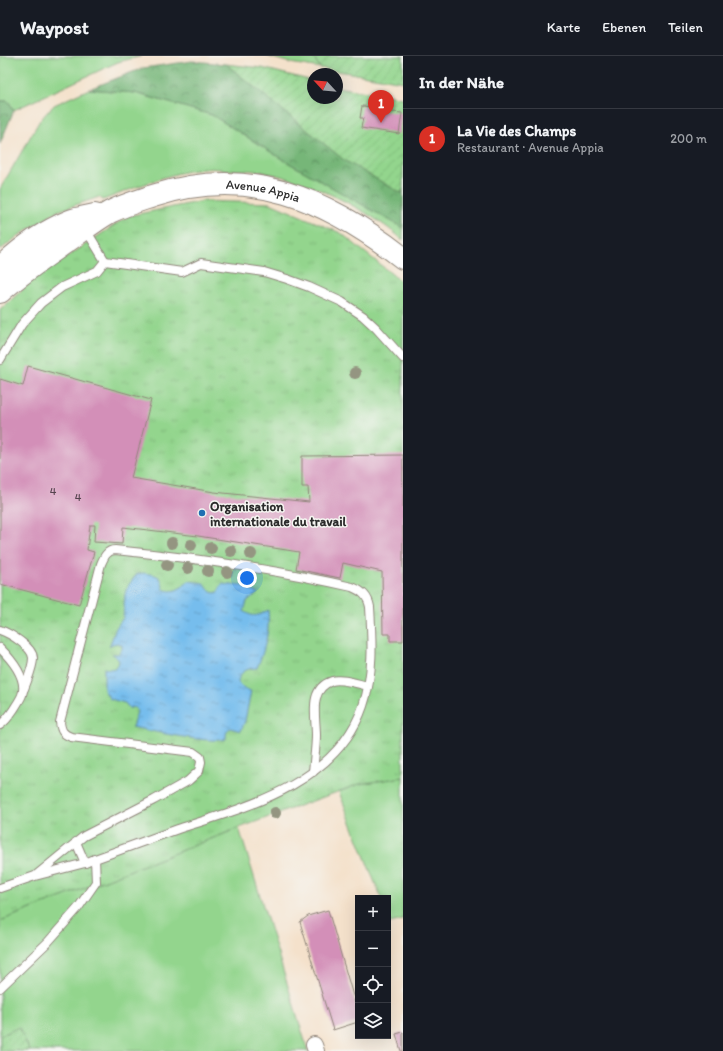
<!DOCTYPE html>
<html lang="de">
<head>
<meta charset="utf-8">
<style>
  body { margin:0; font-family:Itim,sans-serif; background:#20242c; color:#f1f3f6 }
  .controls { position:absolute; right:12px; bottom:12px; display:grid; overflow:hidden; border-radius:0px; box-shadow:0 4px 16px #0002 }
  .controls button { width:36px; height:36px; display:grid; place-items:center; padding:0; border:0; border-bottom:1px solid #363941; background:#171b24; color:#f1f3f6; font:20px sans-serif }
  .compass { position:absolute; left:307px; top:12px; width:36px; height:36px; border-radius:50%; background:#171b24; box-shadow:0 4px 16px #0002; rotate:296deg }
  .you { position:absolute; left:247px; top:522px; width:14px; height:14px; margin:-10px; border:3px solid #fff; border-radius:50%; background:#1a73e8; box-shadow:0 0 0 6px #1a73e833 }
  .badge { display:grid; place-items:center; width:26px; height:26px; border-radius:50%; background:#d93025; color:#fff; font-size:13px; font-weight:700 }
  .pin { position:absolute; translate:-50% -33px; filter:drop-shadow(0 1px 2px #0008) }
  .pin::after { content:''; position:absolute; top:21px; width:14px; height:12px; background:inherit; clip-path:polygon(0 0,100% 0,50% 100%) }
  .list { margin:0; padding:0; list-style:none }
  h2 { display:flex; justify-content:space-between; align-items:center; height:52px; margin:0; padding:0 16px; font-size:17px }
  h2 small { font-size:13px; font-weight:400; color:#9ea1a6 }
  .list li { display:grid; grid-template-columns:26px 1fr auto; gap:12px; align-items:center; box-sizing:border-box; height:60px; padding:0 16px; border-top:1px solid #363941 }
  .list b { display:block; font-size:15px; white-space:nowrap }
  .list p { margin:0; font-size:13px; white-space:nowrap; color:#9ea1a6 }
  .list em { font-size:13px; font-style:normal; color:#9ea1a6 }
  .icon { flex:none; width:22px; height:22px; fill:none; stroke:currentColor; stroke-width:2; stroke-linecap:round; stroke-linejoin:round }
  .map { position:relative; flex:none; width:403px; height:995px; overflow:hidden }
  header { display:flex; align-items:center; gap:24px; box-sizing:border-box; height:56px; padding:0 20px; background:#171b24; border-bottom:1px solid #363941 }
  header strong { font-size:19px }
  nav { display:flex; gap:22px; margin-inline-start:auto; font-size:14px }
  main { display:flex }
  aside { flex:1; background:#171b24 }
  .map>svg:first-child { display:block }
  .grass { fill:#93d58d; stroke:#5f805c }
  .forest { fill:url(#forest-crowns); stroke:#507052 }
  .park { fill:url(#park-tufts); stroke:#5f805c }
  .garden { fill:url(#garden-furrows); stroke:#5f805c }
  .water { fill:url(#water-ripples); stroke:#50748c }
  .building { fill:#d38fb8 }
  .lines { fill:none; stroke-linecap:round; stroke-linejoin:round }
  .lane-casing { stroke:#90867b; stroke-width:10 }
  .street-casing { stroke:#90867b; stroke-width:18 }
  .primary-casing { stroke:#90867b; stroke-width:24 }
  .lane { stroke:#fff; stroke-width:8 }
  .street { stroke:#fff; stroke-width:16 }
  .primary { stroke:#fff; stroke-width:22 }
  .tree { fill:#949581 }
  .poi-dot { fill:#1f6fb2; stroke:#f6f6f2; stroke-width:1.5 }
  .labels { text-anchor:middle; dominant-baseline:central; stroke-width:3; stroke-linejoin:round; paint-order:stroke }
  .number-label { font-size:11px; fill:#55444e }
  .street-label { font-size:13px; fill:#2b2b2b; stroke:#f6f6f2 }
  .poi-label { font-size:13px; font-weight:bold; fill:#2b2b2b; stroke:#f6f6f2; text-anchor:start }
</style>
</head>
<body>
<header>
<strong>Waypost</strong>
<nav><a>Karte</a><a>Ebenen</a><a>Teilen</a></nav>
</header>
<main>
<div class="map">
<svg width="403" height="995" viewBox="0 0 403 995">
  <defs>
    <pattern id="forest-crowns" width="20" height="18" patternUnits="userSpaceOnUse"><rect width="20" height="18" fill="#76b678"/><path d="M2 6a3 3 0 1 1 6 0M12 15a3 3 0 1 1 6 0" fill="none" stroke="#619463"/></pattern>
    <pattern id="park-tufts" width="24" height="20" patternUnits="userSpaceOnUse"><rect width="24" height="20" fill="#93d58d"/><path d="M3 7l-1-3M5 7V3M7 7l1-3M15 17l-1-3M17 17v-4M19 17l1-3" fill="none" stroke="#7fb77a"/></pattern>
    <pattern id="garden-furrows" width="10" height="10" patternUnits="userSpaceOnUse"><rect width="10" height="10" fill="#93d58d"/><path d="M-1 1l2-2M0 10L10 0M9 11l2-2" fill="none" stroke="#7fb77a"/></pattern>
    <pattern id="water-ripples" width="26" height="14" patternUnits="userSpaceOnUse"><rect width="26" height="14" fill="#76bded"/><path d="M2 4q2-2 4 0t4 0M15 11q2-2 4 0t4 0" fill="none" stroke="#619ac0"/></pattern>
  </defs>
  <rect width="100%" height="100%" fill="#f6f6f2"/>
  <filter id="ink" filterUnits="userSpaceOnUse"><feTurbulence type="fractalNoise" baseFrequency=".025" numOctaves="2"/><feDisplacementMap in="SourceGraphic" scale="8" xChannelSelector="R" yChannelSelector="G"/><feConvolveMatrix kernelMatrix="1 2 1 2 8 2 1 2 1" color-interpolation-filters="sRGB"/></filter>
  <filter id="wash" filterUnits="userSpaceOnUse"><feTurbulence type="fractalNoise" baseFrequency=".012" numOctaves="4" result="noise"/><feDisplacementMap in="SourceGraphic" scale="16" xChannelSelector="R" yChannelSelector="G"/><feGaussianBlur stdDeviation="0.9" result="paint"/><feColorMatrix in="noise" values="0 0 0 0 0 0 0 0 0 0 0 0 0 0 0 0 0 1.4 0 .05"/><feComposite in="paint" operator="in"/></filter>
  <g filter="url(#wash)">
    <rect width="100%" height="100%" fill="#f4e1cb"/>
    <g class="grass">
      <path d="M0 0H142L118 6 14 54 8 45H0Z"/>
      <path d="M267 0H313L320 12 290 7Z"/>
      <path d="M89 33 135 37 212 59 282 103 399 168 403 172V184C368 153 308 124 262 116 251 114 240 114 229 114 221 113 212 112 204 113 169 116 136 132 103 144L99 141 58 155 18 180 0 194V133L40 64 54 49Z"/>
      <path d="M403 721V864L390 867 388 861V842H381L339 736 359 728Z"/>
      <path d="M239 772 308 995H0V865Z"/>
    </g>
    <g class="forest">
      <path d="M192 5 226 8 344 104 401 137 403 133V172L282 103 212 59 135 37 89 33 143 12Z"/>
      <path d="M0 45H8L14 54 0 88Z"/>
    </g>
    <path class="park" d="M203 145 270 147 341 177 403 227V721L359 728 239 772 0 865V254L34 223 128 160Z"/>
    <g class="garden">
      <path d="M313 0H403V26L320 12Z"/>
      <path d="M226 8 262 12 313 25V42H337V31L403 42V133L401 137 344 104Z"/>
      <path d="M19 971 30 995H0V980Z"/>
    </g>
    <path class="water" d="M143 517C156 519 162 518 163 533 174 538 181 532 189 525L204 527C208 533 211 539 218 536L222 528 242 530 258 537 247 545 244 555C252 562 259 560 268 554 270 574 265 593 257 612 247 612 239 616 238 626 241 631 245 635 251 635L245 665 241 675 230 672C226 675 226 678 226 683 217 685 207 684 197 683 175 680 154 676 132 671L137 656 136 652 131 651 130 653 125 647 110 643 104 634V612C111 614 119 613 119 604L112 598H118L122 593V589L118 587 112 588 109 591 116 572 123 562 125 538 128 530 133 523 137 518Z"/>
    <g id="blocks">
      <g class="building">
        <path d="M362 50 374 51V54L402 57 399 78 361 72 363 62H360Z"/>
        <path d="M28 310 151 344 131 422 214 436 309 446 308 431H302V400L403 399V585H390V578H383L382 516 343 507 340 522 296 513 299 496 198 480 123 471 122 488 94 486 95 469H90L87 494 94 496 79 549 0 528V323L23 330Z"/>
        <path d="M328 854 358 957V966L333 974 300 866 308 860Z"/>
        <path d="M403 976V995H401L396 978Z"/>
      </g>
    </g>
  </g>
  <g filter="url(#ink)">
    <use href="#blocks" fill-opacity="0" stroke="#90867b" stroke-width="1"/>
    <g class="lines">
      <g class="lane-casing">
        <g id="lane">
          <path d="M84 174 91 182 105 205"/>
          <path d="M105 205 182 216 201 207 264 216 287 223 309 231 342 246 363 260 376 272 403 302"/>
          <path d="M0 304 22 268 41 247 62 231 97 215 105 205"/>
          <path d="M0 574C9 577 33 591 33 602 33 612 27 624 24 633"/>
          <path d="M0 592C11 603 28 622 22 639 20 644 17 648 14 653 10 659 6 665 0 669"/>
          <path d="M313 716C314 703 316 691 316 679 316 660 308 633 332 625 342 622 358 628 368 630"/>
          <path d="M76 786 85 807"/>
          <path d="M0 832 35 820 85 807 95 803C123 793 150 783 178 773 247 751 337 727 363 650 374 618 372 584 370 551 368 540 362 535 352 531 274 513 195 502 115 494 107 494 104 501 101 508L60 666C61 675 63 678 71 681L193 696 200 701 201 706 199 715 188 725 154 744 84 780 35 820"/>
          <path d="M0 932 48 886 78 852 96 826 95 803"/>
        </g>
      </g>
      <g class="street-casing">
        <path id="street" d="M314 989 316 995"/>
      </g>
      <g class="primary-casing">
        <g id="primary">
          <path d="M0 212C20 193 45 175 70 165 78 162 87 161 95 159"/>
          <path id="s1" d="M0 236C20 218 41 204 63 188 78 178 94 165 110 156 124 149 138 145 153 140 249 108 327 143 403 202"/>
        </g>
      </g>
      <use href="#lane" class="lane"/>
      <use href="#street" class="street"/>
      <use href="#primary" class="primary"/>
    </g>
    <g class="tree">
      <circle cx="355" cy="317" r="6"/>
      <circle cx="172" cy="487" r="6"/>
      <circle cx="191" cy="489" r="6"/>
      <circle cx="211" cy="492" r="6"/>
      <circle cx="231" cy="495" r="6"/>
      <circle cx="251" cy="498" r="6"/>
      <circle cx="167" cy="509" r="6"/>
      <circle cx="188" cy="512" r="6"/>
      <circle cx="208" cy="515" r="6"/>
      <circle cx="227" cy="516" r="6"/>
      <circle cx="248" cy="520" r="6"/>
      <circle cx="275" cy="757" r="6"/>
    </g>
  </g>
  <circle class="poi-dot" cx="202" cy="457" r="4"/>
  <g class="labels">
    <g class="number-label">
      <text x="53" y="435">4</text>
      <text x="78" y="441">4</text>
    </g>
    <g class="street-label">
      <text stroke="none"><textPath href="#s1" startOffset="294">Avenue Appia</textPath></text>
    </g>
    <g class="poi-label">
      <text x="210" y="450">Organisation<tspan x="210" dy="15">internationale du travail</tspan></text>
    </g>
  </g>
</svg>
<div class="controls">
<button>+</button>
<button>−</button>
<button><svg class="icon" aria-label="locate" viewBox="0 0 24 24"><circle cx="12" cy="12" r="6"/><path d="M12 2v4M12 18v4M2 12h4M18 12h4"/></svg></button>
<button><svg class="icon" aria-label="layers" viewBox="0 0 24 24"><path d="M12 4l9 5-9 5-9-5zM3 14l9 5 9-5"/></svg></button>
</div>
<svg class="compass" viewBox="-18 -18 36 36"><path d="M0-13l5 13h-10z" fill="#e53935"/><path d="M0 13l5-13h-10z" fill="#9ea1a6"/></svg>
<div class="you"></div>
<div class="pin badge" style="left:381px;top:67px">1</div>
</div>
<aside>
<h2>In der Nähe<small></small></h2>
<ul class="list">
<li><span class="badge">1</span><div><b>La Vie des Champs</b><p>Restaurant · Avenue Appia</p></div><em>200 m</em></li>
</ul>
</aside>
</main>
</body>
</html>
